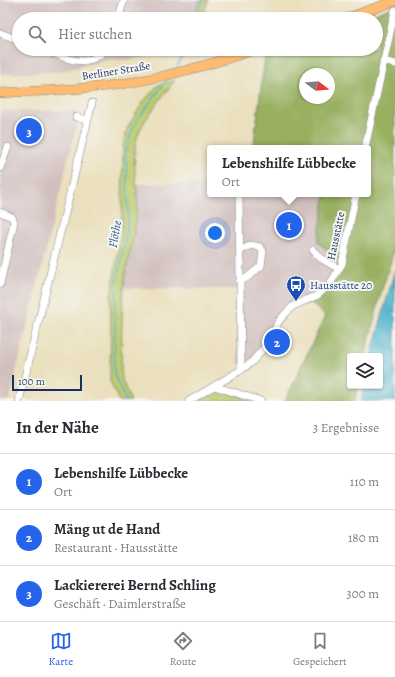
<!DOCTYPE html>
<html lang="de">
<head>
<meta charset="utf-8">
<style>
  body { margin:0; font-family:Alegreya,serif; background:#f2f2f3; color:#2b2b33 }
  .controls { position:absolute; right:12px; bottom:12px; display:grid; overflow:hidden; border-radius:4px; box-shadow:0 1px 3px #0004 }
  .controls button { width:36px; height:36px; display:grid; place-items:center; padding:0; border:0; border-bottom:1px solid #e1e1e2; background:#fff; color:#2b2b33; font:20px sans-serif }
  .compass { position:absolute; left:299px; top:68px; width:36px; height:36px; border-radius:50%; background:#fff; box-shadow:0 1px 3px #0004; rotate:106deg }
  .scale { position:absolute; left:12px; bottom:10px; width:70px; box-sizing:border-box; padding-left:4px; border:2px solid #1b2f5e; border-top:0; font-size:11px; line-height:14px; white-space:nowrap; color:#1b2f5e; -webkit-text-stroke:3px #f6f6f2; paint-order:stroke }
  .you { position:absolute; left:215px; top:233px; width:14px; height:14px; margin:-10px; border:3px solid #fff; border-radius:50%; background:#1a73e8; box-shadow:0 0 0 6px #1a73e833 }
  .badge { display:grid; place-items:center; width:26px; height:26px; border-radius:50%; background:#2563eb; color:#fff; font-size:13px; font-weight:700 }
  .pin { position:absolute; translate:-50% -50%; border:2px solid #fff; box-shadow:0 1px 4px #0006 }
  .popup { position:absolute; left:207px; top:145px; width:164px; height:52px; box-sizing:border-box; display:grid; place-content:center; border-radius:4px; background:#fff; filter:drop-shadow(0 1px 3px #0005); font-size:13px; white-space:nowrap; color:#7c7c81 }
  .popup b { font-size:15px; color:#2b2b33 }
  .popup::after { content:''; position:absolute; left:50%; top:100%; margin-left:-8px; border:8px solid transparent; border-top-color:#fff }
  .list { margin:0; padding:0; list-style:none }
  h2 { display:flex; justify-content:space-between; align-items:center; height:52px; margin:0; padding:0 16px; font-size:17px }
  h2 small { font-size:13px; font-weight:400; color:#7c7c81 }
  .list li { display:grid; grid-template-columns:26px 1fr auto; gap:12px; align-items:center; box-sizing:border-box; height:56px; padding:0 16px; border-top:1px solid #e1e1e2 }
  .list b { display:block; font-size:15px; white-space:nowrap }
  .list p { margin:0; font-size:13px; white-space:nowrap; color:#7c7c81 }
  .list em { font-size:13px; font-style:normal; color:#7c7c81 }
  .icon { flex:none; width:22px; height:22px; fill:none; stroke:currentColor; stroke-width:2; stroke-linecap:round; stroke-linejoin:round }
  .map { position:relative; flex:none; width:395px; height:401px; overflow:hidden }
  .search { position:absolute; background:#fff; box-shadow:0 1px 3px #0004; left:12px; right:12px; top:12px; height:44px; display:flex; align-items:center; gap:10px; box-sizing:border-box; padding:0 14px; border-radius:22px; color:#7c7c81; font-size:15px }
  .sheet { height:220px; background:#fff }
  nav { display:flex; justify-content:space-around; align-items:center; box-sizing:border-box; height:56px; border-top:1px solid #e1e1e2; background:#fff; font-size:11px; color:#7c7c81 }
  nav a { display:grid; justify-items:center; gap:2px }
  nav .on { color:#2563eb }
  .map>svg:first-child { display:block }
  .industrial { fill:#d1bfbe }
  .green { fill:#c0cc6d; stroke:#6e7e66 }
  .forest { fill:#98b060; stroke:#5a705f; fill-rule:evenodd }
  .water { fill:#4bb0ca; stroke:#337094 }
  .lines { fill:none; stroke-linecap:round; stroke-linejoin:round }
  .stream { stroke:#4bb0ca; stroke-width:1.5 }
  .minor-casing { stroke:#83888e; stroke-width:8 }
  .major-casing { stroke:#83888e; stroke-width:10 }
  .minor { stroke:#fff; stroke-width:7 }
  .major { stroke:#ffbb71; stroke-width:9 }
  .labels { text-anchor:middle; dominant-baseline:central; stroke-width:4; stroke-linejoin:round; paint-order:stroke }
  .street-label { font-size:11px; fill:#1b2f5e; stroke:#f6f6f2 }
  .transit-label { font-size:11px; fill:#164399; stroke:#f6f6f2; text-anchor:start }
  .water-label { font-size:12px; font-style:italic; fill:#2c5c84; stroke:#f6f6f2 }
</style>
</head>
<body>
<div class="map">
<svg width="395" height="401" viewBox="0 0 395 401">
  <rect width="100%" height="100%" fill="#f6f6f2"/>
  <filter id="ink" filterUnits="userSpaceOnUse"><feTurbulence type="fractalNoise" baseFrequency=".025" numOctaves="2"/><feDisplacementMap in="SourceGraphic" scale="8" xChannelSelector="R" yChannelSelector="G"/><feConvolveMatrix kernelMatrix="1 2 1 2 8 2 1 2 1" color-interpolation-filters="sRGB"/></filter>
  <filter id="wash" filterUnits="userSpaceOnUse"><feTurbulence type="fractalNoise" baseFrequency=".012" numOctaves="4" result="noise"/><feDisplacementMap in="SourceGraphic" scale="16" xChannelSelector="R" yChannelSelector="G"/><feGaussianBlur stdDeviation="0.9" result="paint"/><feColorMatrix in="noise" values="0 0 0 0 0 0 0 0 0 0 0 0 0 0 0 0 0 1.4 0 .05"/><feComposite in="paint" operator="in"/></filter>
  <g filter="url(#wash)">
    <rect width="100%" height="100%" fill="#ebe0be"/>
    <g class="industrial">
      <path d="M0 0H200L192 19H19V49H180L179 51 128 60 109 59 59 72 0 74Z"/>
      <path d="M0 111H76L78 119 9 401H0Z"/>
      <path d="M210 183V194H323L325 198 319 242 340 261 326 284 317 292 291 305 271 335 251 361 238 364 237 289 124 288 134 235 137 209V184Z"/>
    </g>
    <g class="green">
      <path d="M200 0H208L202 19H192Z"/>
      <path d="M175 80C165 94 146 116 139 132 129 157 139 185 137 210 135 237 126 262 124 288 121 315 122 343 121 370L122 380 131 401H119L110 381 111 296 122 227 123 146 127 129 134 117 144 101 158 85Z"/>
      <path d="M213 390H220L256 401H194Z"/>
    </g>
    <path class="forest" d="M395 6V247L381 293 365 356H350V386H358L355 401H285L325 316 310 302 320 296 340 261 318 242 325 198 323 194H368V148H252L254 142 265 57 285 49H376V19H362ZM305 74H329V98H305Z"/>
    <path class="water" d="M395 269V401H361L364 386H380V356H371Z"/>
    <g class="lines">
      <g class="stream">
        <path d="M197 19 203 0"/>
        <path d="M177 66 181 60 185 49"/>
        <path d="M126 401 114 374 116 285 126 237 128 211 126 151 130 136 136 122 167 79"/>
      </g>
    </g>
  </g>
  <g filter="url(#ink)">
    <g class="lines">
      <g class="minor-casing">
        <g id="minor">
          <path d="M118 19 124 0"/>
          <path d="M0 33 19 40"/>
          <path d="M42 49C59 55 79 67 96 57 100 55 103 53 105 49"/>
          <path d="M383 61 395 64"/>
          <path d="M76 117 87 120"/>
          <path d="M365 148 395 10"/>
          <path d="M0 168 8 147"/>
          <path d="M239 194 241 370"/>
          <path d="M0 212 12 217 14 222 0 284"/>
          <path d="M313 250 320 258 339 269"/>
          <path d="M240 251 251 245 260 247 263 251 261 266 248 277 240 281"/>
          <path d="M214 386 261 401"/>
          <path d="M19 401 92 103"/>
          <path d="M189 401 241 370 252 362 267 344 274 333 278 322 285 314 293 306 318 295 330 284 342 264 356 194"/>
        </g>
      </g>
      <g class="major-casing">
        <g id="major">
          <path d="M344 19 395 1"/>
          <path d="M0 93C38 91 77 90 115 85 163 78 210 65 256 49"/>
        </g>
      </g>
      <use href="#minor" class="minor"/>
      <use href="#major" class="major"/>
    </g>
  </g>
  <defs>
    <g id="bus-pin" transform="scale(1)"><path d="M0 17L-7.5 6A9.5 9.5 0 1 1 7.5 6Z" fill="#1a4fb4" stroke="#f6f6f2"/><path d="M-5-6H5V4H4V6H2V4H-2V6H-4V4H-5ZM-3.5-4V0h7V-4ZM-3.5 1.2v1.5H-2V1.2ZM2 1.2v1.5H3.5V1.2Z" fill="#fff"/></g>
  </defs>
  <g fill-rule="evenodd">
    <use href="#bus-pin" x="296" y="285"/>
  </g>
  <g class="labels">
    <g class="street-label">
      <text transform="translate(116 71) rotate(-9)">Berliner Straße</text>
      <text transform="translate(336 236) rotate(-78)">Hausstätte</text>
    </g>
    <g class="transit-label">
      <text x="310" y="285">Hausstätte 20</text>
    </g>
    <g class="water-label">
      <text transform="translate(115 234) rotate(-80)">Flöthe</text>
    </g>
  </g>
</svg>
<div class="controls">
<button><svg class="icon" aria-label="layers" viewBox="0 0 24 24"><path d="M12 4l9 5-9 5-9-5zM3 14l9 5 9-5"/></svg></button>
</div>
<svg class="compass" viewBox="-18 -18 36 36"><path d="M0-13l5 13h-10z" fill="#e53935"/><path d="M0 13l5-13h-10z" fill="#7c7c81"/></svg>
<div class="scale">100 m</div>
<div class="you"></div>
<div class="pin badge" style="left:289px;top:225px">1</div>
<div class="popup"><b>Lebenshilfe Lübbecke</b>Ort</div>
<div class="pin badge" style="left:277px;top:342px">2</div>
<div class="pin badge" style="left:29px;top:131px">3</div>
<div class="search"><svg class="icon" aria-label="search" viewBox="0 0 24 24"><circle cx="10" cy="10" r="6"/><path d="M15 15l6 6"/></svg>Hier suchen</div>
</div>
<section class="sheet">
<h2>In der Nähe<small>3 Ergebnisse</small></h2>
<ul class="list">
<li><span class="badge">1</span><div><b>Lebenshilfe Lübbecke</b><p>Ort</p></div><em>110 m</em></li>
<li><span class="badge">2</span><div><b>Mäng ut de Hand</b><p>Restaurant · Hausstätte</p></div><em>180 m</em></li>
<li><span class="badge">3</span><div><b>Lackiererei Bernd Schling</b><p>Geschäft · Daimlerstraße</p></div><em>300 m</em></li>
</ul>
</section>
<nav>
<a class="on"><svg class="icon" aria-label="map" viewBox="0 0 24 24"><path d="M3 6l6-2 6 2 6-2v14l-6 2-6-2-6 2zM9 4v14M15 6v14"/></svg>Karte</a>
<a><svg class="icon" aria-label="directions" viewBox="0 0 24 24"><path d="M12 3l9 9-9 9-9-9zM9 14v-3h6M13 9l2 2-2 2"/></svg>Route</a>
<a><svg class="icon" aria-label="saved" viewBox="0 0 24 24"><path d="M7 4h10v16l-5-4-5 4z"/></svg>Gespeichert</a>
</nav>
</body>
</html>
